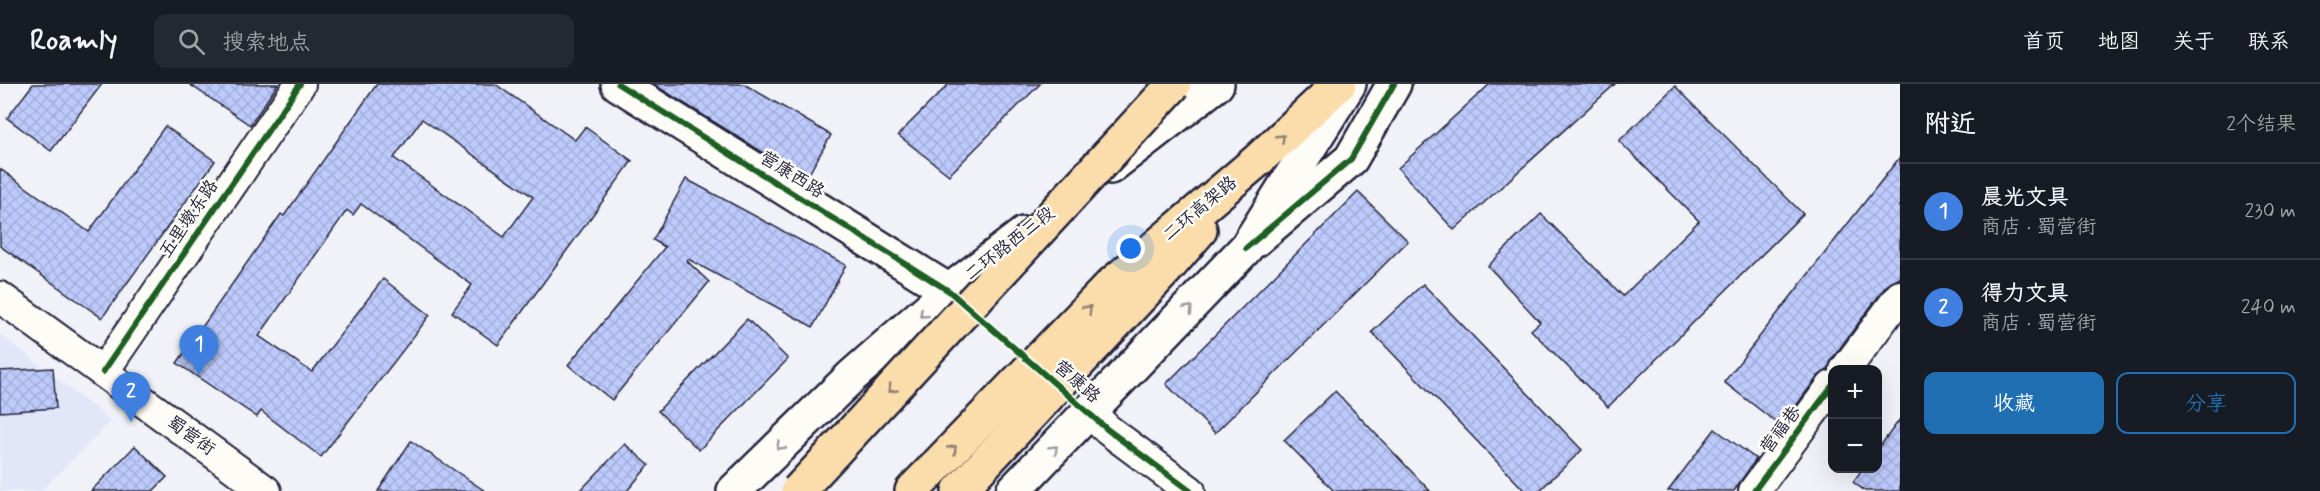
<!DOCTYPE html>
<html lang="zh">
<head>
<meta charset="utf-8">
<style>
  body { margin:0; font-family:Mynerve,"LXGW WenKai TC",sans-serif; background:#242831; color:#f1f3f6 }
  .controls { position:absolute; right:18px; bottom:18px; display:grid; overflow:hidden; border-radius:12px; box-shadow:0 6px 24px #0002 }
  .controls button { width:54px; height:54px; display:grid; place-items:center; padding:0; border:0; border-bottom:2px solid #363941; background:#171b24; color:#f1f3f6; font:30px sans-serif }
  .you { position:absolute; left:1131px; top:165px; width:21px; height:21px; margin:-15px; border:4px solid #fff; border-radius:50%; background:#1a73e8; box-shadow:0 0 0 9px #1a73e833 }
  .badge { display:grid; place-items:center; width:39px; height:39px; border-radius:50%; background:#1f6fb2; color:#fff; font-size:20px; font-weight:700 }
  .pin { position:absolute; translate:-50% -50px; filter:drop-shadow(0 2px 3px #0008) }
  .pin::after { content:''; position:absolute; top:32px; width:21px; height:18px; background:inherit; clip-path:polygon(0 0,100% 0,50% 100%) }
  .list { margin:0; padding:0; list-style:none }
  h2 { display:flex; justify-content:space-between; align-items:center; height:78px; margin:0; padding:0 24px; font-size:26px }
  h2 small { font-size:20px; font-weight:400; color:#9ea1a6 }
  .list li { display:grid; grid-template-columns:39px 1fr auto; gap:18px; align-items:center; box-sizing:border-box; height:96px; padding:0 24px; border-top:2px solid #363941 }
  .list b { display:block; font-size:22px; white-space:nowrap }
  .list p { margin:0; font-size:20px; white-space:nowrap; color:#9ea1a6 }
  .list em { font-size:20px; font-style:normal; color:#9ea1a6 }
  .actions { display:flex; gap:12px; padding:18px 24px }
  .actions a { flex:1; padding:14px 0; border:2px solid #1f6fb2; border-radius:12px; text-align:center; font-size:21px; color:#1f6fb2 }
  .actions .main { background:#1f6fb2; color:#fff }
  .icon { flex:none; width:33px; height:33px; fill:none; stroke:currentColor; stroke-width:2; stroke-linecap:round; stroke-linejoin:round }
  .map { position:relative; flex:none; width:1900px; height:407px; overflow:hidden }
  header { display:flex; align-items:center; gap:36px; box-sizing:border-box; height:84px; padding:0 30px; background:#171b24; border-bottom:2px solid #363941 }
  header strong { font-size:28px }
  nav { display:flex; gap:33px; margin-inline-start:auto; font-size:21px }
  .search { width:420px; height:54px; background:#242831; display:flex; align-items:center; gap:15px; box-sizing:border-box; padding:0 21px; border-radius:12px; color:#9ea1a6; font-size:22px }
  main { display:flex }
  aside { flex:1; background:#171b24 }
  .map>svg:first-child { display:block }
  .built { fill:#e1e6f9 }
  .building { fill:url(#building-cross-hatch); stroke:#22223b; stroke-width:1.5; fill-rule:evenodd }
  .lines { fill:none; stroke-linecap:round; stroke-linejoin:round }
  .minor-casing { stroke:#22223b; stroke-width:34 }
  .tertiary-casing { stroke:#22223b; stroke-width:38 }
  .secondary-casing { stroke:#22223b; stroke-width:38 }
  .trunk-casing { stroke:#22223b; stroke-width:38 }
  .minor { stroke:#fdfcf7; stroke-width:30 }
  .tertiary { stroke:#fdfcf7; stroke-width:33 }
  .secondary { stroke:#fdfcf7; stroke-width:33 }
  .trunk { stroke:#fbddab; stroke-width:33 }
  .trunk-bridge-casing { stroke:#22223b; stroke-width:38; stroke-linecap:butt }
  .trunk-bridge { stroke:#fbddab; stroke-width:33 }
  .cycleway-casing { stroke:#fdfcf7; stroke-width:10 }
  .cycleway { stroke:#1b5e20; stroke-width:6 }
  .oneway { stroke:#8e8073 }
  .oneway2 { stroke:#9a9aa2 }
  .labels { text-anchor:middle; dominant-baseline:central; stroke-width:5; stroke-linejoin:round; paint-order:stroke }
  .street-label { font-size:18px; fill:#22223b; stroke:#fdfcf7 }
</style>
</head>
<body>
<header>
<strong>Roamly</strong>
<div class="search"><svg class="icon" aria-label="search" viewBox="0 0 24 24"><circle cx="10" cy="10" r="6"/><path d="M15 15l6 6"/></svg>搜索地点</div>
<nav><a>首页</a><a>地图</a><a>关于</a><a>联系</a></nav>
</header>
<main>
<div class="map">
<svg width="1900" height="407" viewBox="0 0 1900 407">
  <defs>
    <pattern id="building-cross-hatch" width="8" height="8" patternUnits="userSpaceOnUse" patternTransform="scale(1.5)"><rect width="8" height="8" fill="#bdcbfc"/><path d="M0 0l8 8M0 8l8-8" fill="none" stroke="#a2aed9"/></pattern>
  </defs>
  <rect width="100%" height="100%" fill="#f0f2f8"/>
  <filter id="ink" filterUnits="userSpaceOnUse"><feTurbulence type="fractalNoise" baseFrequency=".0167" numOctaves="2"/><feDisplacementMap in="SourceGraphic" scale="12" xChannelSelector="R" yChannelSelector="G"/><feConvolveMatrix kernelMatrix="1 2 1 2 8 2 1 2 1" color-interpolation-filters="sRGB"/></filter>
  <g filter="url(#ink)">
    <path class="built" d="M0 250 111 337 41 407H0Z"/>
    <g class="building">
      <path d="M33 0H102L51 67 7 34Z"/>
      <path d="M189 0H278L250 41Z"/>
      <path d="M377 0H495L575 56 585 43 632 77 498 261 452 228 472 201 361 120 353 131 347 126 259 252 312 288 383 195 430 231 321 373 261 327 257 333 177 279 281 130 284 132ZM422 35 533 113 504 153 394 74Z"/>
      <path d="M653 0H744L831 51 806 95Z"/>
      <path d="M949 0H1040L949 91 898 51Z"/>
      <path d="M1490 0H1615L1454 146 1398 84Z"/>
      <path d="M1675 2 1803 130 1608 323 1531 246 1540 238 1488 182 1541 130 1623 212 1699 137 1619 57Z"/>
      <path d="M165 42 215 77 102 234 0 162V85L89 148Z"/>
      <path d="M1900 73V194L1886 202 1831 276 1828 286 1818 292 1781 342 1724 298Z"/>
      <path d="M686 95 846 181 813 243 688 175 687 177 709 198 612 316 568 281 665 163 653 156Z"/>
      <path d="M1358 108 1408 157 1215 349 1166 300Z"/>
      <path d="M1423 200 1582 366 1539 407H1525L1372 248Z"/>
      <path d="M747 235 788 275 699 366 658 327Z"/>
      <path d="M53 284 56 324 0 328V287Z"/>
      <path d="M1335 307 1430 407H1334L1284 356Z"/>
      <path d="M1900 335V407H1865L1853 398 1863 384H1878V365Z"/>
      <path d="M1715 345 1756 375 1738 401 1734 407H1668Z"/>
      <path d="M411 357 485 407H378Z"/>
      <path d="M625 360 649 381 627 407H580Z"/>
      <path d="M135 362 167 393 153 407H91Z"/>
    </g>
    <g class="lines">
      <g class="minor-casing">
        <g id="minor">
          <path d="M0 213 266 407"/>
          <path d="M1845 286 1900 212"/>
          <path d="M103 288 300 0"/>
          <path d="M1090 329 1108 346 1190 407"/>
          <path d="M1754 407 1832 302"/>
        </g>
      </g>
      <g class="tertiary-casing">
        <g id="tertiary">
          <path d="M618 0 949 207"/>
          <path d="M1254 157 1351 75 1394 0"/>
        </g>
      </g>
      <g class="secondary-casing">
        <g id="secondary">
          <path d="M1110 83 1217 0"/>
          <path d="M734 407 851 293 949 207 1024 150"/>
          <path d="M1013 407 1246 164 1349 0"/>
        </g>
      </g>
      <g class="trunk-casing">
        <g id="trunk">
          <path d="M912 407 1112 200 1258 76 1339 0"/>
          <path d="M959 407 1170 181 1200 146"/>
        </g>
      </g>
      <use href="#minor" class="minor"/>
      <use href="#tertiary" class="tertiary"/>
      <use href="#secondary" class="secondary"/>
      <use href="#trunk" class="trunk"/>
      <g class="trunk-bridge-casing">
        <path id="trunk-bridge" d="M798 407 1174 0"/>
      </g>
      <use href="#trunk-bridge" class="trunk-bridge"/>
      <g class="cycleway-casing">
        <g id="cycleway">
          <path d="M618 0 949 207 1108 346 1190 407"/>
          <path d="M1246 164 1351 75 1394 0"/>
          <path d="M103 288 300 0"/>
          <path d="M1754 407 1832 302"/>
        </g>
      </g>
      <use href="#cycleway" class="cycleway"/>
    </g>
    <defs><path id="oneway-chevron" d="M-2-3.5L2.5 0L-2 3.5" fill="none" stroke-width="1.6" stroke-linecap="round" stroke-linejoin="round" transform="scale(1.5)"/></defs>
    <g class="oneway">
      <use href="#oneway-chevron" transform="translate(1281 54) rotate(-43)"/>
      <use href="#oneway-chevron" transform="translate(1088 225) rotate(-46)"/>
      <use href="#oneway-chevron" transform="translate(892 305) rotate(133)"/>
      <use href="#oneway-chevron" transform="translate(953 365) rotate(-46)"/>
    </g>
    <g class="oneway2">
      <use href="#oneway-chevron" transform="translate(1189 225) rotate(-47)"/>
      <use href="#oneway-chevron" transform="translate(923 230) rotate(139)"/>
      <use href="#oneway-chevron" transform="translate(780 362) rotate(136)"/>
      <use href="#oneway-chevron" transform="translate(1054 365) rotate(-45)"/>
    </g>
  </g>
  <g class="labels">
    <g class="street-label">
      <text transform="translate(792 91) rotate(32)">营康西路</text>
      <text transform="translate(1200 125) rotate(-40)">二环高架路</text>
      <text transform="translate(189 135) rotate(-56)">五里墩东路</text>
      <text transform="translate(1010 160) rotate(-38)">二环路西三段</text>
      <text transform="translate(1077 298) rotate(41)">营康路</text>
      <text transform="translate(1781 346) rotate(-53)">营福巷</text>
      <text transform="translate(191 352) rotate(36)">蜀营街</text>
    </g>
  </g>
</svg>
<div class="controls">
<button>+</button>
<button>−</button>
</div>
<div class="you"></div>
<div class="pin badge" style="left:199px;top:291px;background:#3f7fe0">1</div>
<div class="pin badge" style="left:131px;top:338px;background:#3f7fe0">2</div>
</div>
<aside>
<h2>附近<small>2个结果</small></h2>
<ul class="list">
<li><span class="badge" style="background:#3f7fe0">1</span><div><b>晨光文具</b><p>商店 · 蜀营街</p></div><em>230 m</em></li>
<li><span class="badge" style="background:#3f7fe0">2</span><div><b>得力文具</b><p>商店 · 蜀营街</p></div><em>240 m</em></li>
</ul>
<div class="actions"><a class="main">收藏</a><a>分享</a></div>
</aside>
</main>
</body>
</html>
